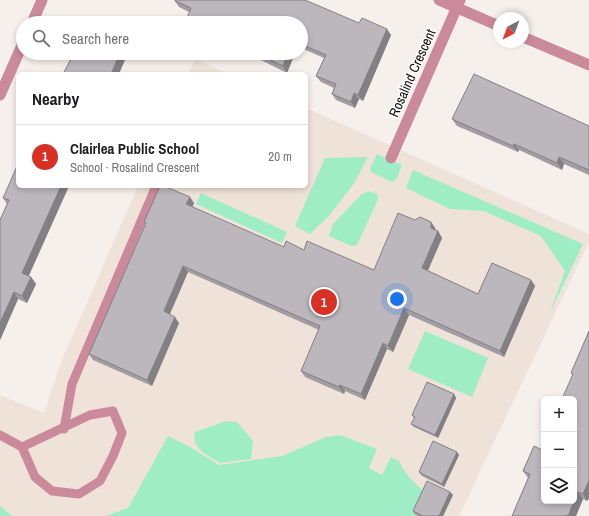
<!DOCTYPE html>
<html lang="en">
<head>
<meta charset="utf-8">
<style>
  body { margin:0; font-family:"Archivo Narrow",sans-serif; background:#f2f2f2; color:#202124 }
  .controls { position:absolute; right:12px; bottom:12px; display:grid; overflow:hidden; border-radius:6px; box-shadow:0 2px 6px #0003 }
  .controls button { width:36px; height:36px; display:grid; place-items:center; padding:0; border:0; border-bottom:1px solid #e0e0e0; background:#fff; color:#202124; font:20px sans-serif }
  .compass { position:absolute; left:493px; top:12px; width:36px; height:36px; border-radius:50%; background:#fff; box-shadow:0 2px 6px #0003; rotate:221deg }
  .you { position:absolute; left:397px; top:299px; width:14px; height:14px; margin:-10px; border:3px solid #fff; border-radius:50%; background:#1a73e8; box-shadow:0 0 0 6px #1a73e833 }
  .badge { display:grid; place-items:center; width:26px; height:26px; border-radius:50%; background:#d93025; color:#fff; font-size:13px; font-weight:700 }
  .pin { position:absolute; translate:-50% -50%; border:2px solid #fff; box-shadow:0 1px 4px #0006 }
  .list { margin:0; padding:0; list-style:none }
  h2 { display:flex; justify-content:space-between; align-items:center; height:52px; margin:0; padding:0 16px; font-size:17px }
  h2 small { font-size:13px; font-weight:400; color:#757577 }
  .list li { display:grid; grid-template-columns:26px 1fr auto; gap:12px; align-items:center; box-sizing:border-box; height:64px; padding:0 16px; border-top:1px solid #e0e0e0 }
  .list b { display:block; font-size:15px; white-space:nowrap }
  .list p { margin:0; font-size:13px; white-space:nowrap; color:#757577 }
  .list em { font-size:13px; font-style:normal; color:#757577 }
  .icon { flex:none; width:22px; height:22px; fill:none; stroke:currentColor; stroke-width:2; stroke-linecap:round; stroke-linejoin:round }
  .map { position:relative; flex:none; width:589px; height:516px; overflow:hidden }
  .search { position:absolute; background:#fff; box-shadow:0 2px 6px #0003; left:16px; top:16px; width:292px; height:44px; display:flex; align-items:center; gap:10px; box-sizing:border-box; padding:0 14px; border-radius:22px; color:#757577; font-size:15px }
  .panel { position:absolute; background:#fff; box-shadow:0 2px 6px #0003; left:16px; top:72px; width:292px; height:116px; border-radius:6px }
  .map>svg:first-child { display:block }
  .built { fill:#efe3d9 }
  .green { fill:#9fedc5 }
  .lines { fill:none; stroke-linecap:round; stroke-linejoin:round }
  .service { stroke:#cb8a9b; stroke-width:9 }
  .minor { stroke:#cb8a9b; stroke-width:11 }
  .wall { fill:#a19da3 }
  .shaded-wall { fill:#838084 }
  .building { fill:#bbb7bd; stroke:#838084 }
  .labels { text-anchor:middle; dominant-baseline:central; stroke-width:3; stroke-linejoin:round; paint-order:stroke }
  .street-label { font-size:14px; fill:#110f0e; stroke:#fff }
</style>
</head>
<body>
<div class="map">
<svg width="589" height="516" viewBox="0 0 589 516">
  <rect width="100%" height="100%" fill="#f6f0ec"/>
  <g class="built">
    <path d="M195 59 229 74H188Z"/>
    <path d="M306 108 589 234V242L459 516H12L0 506V395L44 413 61 362 138 186H306Z"/>
  </g>
  <g class="green">
    <path d="M377 154 402 165 396 180 392 182 371 172 370 168Z"/>
    <path d="M368 157 353 185 327 218 310 234 295 226 325 158Z"/>
    <path d="M413 170 583 244 549 315 565 271 541 236 484 211 450 209 406 188Z"/>
    <path d="M368 191 377 194 378 199 357 245 351 246 329 236 333 224 361 195Z"/>
    <path d="M201 193 287 232 282 243 196 204Z"/>
    <path d="M425 331 488 358 472 397 408 369Z"/>
    <path d="M226 421 237 422 253 441 251 459 220 463C208 455 191 449 195 432Z"/>
    <path d="M340 435 377 449 369 468 382 475 391 457 399 461C405 474 413 482 424 491L414 515 416 516H106L128 508 168 436 190 447 219 465 282 456 326 437Z"/>
    <path d="M0 506 12 516H0Z"/>
  </g>
  <g class="lines">
    <g class="service">
      <path d="M64 429 72 384 156 186"/>
      <path d="M0 435 22 447 35 477 52 491 79 494 100 481 113 456 122 433 113 411 90 415 22 447"/>
    </g>
    <g class="minor">
      <path d="M439 0 499 26"/>
      <path d="M32 23 42 0"/>
      <path d="M523 37 589 65"/>
      <path d="M0 95 23 43"/>
      <path d="M391 158 460 0"/>
    </g>
  </g>
  <g class="wall">
    <path d="M175 1 359 23 391 35 363 101 359 99 355 108 336 100 332 94 334 88 321 82 316 76 324 58 301 48V23L189 12 179 7Z"/>
    <path d="M234 53H244L242 57Z"/>
    <path d="M247 53H295L287 73Z"/>
    <path d="M452 119 589 126V175L564 164 562 170 519 150 518 152 457 126Z"/>
    <path d="M18 186H69L28 276 31 277 36 284 27 303 18 299 0 340V220L7 204 3 198Z"/>
    <path d="M194 203 192 207 284 247 304 250 374 270 415 220 431 222 435 228V230L438 231 442 238 428 271 478 294 531 280 535 286 504 357 409 315 393 352 387 349 365 400 345 391 344 394 305 377 301 371 319 330 188 272 170 314 179 323 152 386 93 360 89 354 145 224 144 222Z"/>
    <path d="M589 331V498L587 501 583 499 576 516H512L528 478 523 471 534 446 544 501 573 376 571 373Z"/>
    <path d="M454 394 456 398 438 438 414 427 411 424 414 418 412 415Z"/>
    <path d="M457 452 459 455 444 487 422 476 419 472Z"/>
    <path d="M450 492 453 495 443 516H418L415 515 413 511Z"/>
  </g>
  <g class="shaded-wall">
    <path d="M387 29 391 35 363 101 358 95Z"/>
    <path d="M120 53H128L119 74H111Z"/>
    <path d="M239 53H244L242 57Z"/>
    <path d="M288 53H295L287 73 283 66Z"/>
    <path d="M354 93 359 99 355 108 351 102Z"/>
    <path d="M514 144 519 150 518 152 513 146Z"/>
    <path d="M559 157 564 164 562 170 557 163Z"/>
    <path d="M61 186H69L27 280 22 273Z"/>
    <path d="M190 197 194 203 191 210 186 204Z"/>
    <path d="M431 222 435 228 436 235 431 228Z"/>
    <path d="M438 231 442 238 426 274 422 268Z"/>
    <path d="M183 266 188 272 168 318 164 311Z"/>
    <path d="M31 277 36 284 27 303 22 296Z"/>
    <path d="M531 280 535 286 504 357 500 351Z"/>
    <path d="M14 292 18 299 0 340V323Z"/>
    <path d="M404 308 409 315 393 352 388 346Z"/>
    <path d="M175 317 179 323 152 386 147 380Z"/>
    <path d="M383 343 387 349 365 400 361 394Z"/>
    <path d="M340 385 345 391 344 394 339 387Z"/>
    <path d="M454 394 456 398 438 438 435 435Z"/>
    <path d="M457 452 459 455 444 487 442 484Z"/>
    <path d="M589 480V498L587 501 583 494Z"/>
    <path d="M450 492 453 495 443 516H439Z"/>
    <path d="M578 492 583 499 576 516H568Z"/>
  </g>
  <g class="building">
    <path d="M175 0H305L359 23 362 18 387 29 358 95 354 93 351 102 332 94 336 84 316 76 326 55 301 44V23H185L191 8 175 1Z"/>
    <path d="M74 53H120L111 74H63Z"/>
    <path d="M256 53H288L283 66Z"/>
    <path d="M474 74 589 126V170L559 157 557 163 514 144 513 146 452 119Z"/>
    <path d="M18 164V186H61L22 273 31 277 22 296 14 292 0 323V220L9 200 3 198Z"/>
    <path d="M160 186H164L190 197 186 204 284 247 286 241 304 250 307 241 374 270 398 213 415 220 420 217 431 222V228L438 231 422 268 478 294 492 263 531 280 500 351 404 308 388 346 383 343 361 394 340 385 339 387 301 371 320 326 183 266 164 311 175 317 147 380 89 354 146 223 144 222Z"/>
    <path d="M589 331V480L583 494 578 492 568 516 566 515V516H512L530 474 523 471 534 446 544 451V501H574V399H562L573 374 571 373Z"/>
    <path d="M427 382 454 394 435 435 411 424 415 417 412 415Z"/>
    <path d="M433 441 457 452 442 484 419 472Z"/>
    <path d="M427 481 450 492 439 516H423L413 511Z"/>
  </g>
  <g class="labels">
    <g class="street-label">
      <text transform="translate(412 73) rotate(-66)">Rosalind Crescent</text>
    </g>
  </g>
</svg>
<div class="controls">
<button>+</button>
<button>−</button>
<button><svg class="icon" aria-label="layers" viewBox="0 0 24 24"><path d="M12 4l9 5-9 5-9-5zM3 14l9 5 9-5"/></svg></button>
</div>
<svg class="compass" viewBox="-18 -18 36 36"><path d="M0-13l5 13h-10z" fill="#e53935"/><path d="M0 13l5-13h-10z" fill="#757577"/></svg>
<div class="you"></div>
<div class="pin badge" style="left:324px;top:302px">1</div>
<div class="search"><svg class="icon" aria-label="search" viewBox="0 0 24 24"><circle cx="10" cy="10" r="6"/><path d="M15 15l6 6"/></svg>Search here</div>
<section class="panel">
<h2>Nearby<small></small></h2>
<ul class="list">
<li><span class="badge">1</span><div><b>Clairlea Public School</b><p>School · Rosalind Crescent</p></div><em>20 m</em></li>
</ul>
</section>
</div>
</body>
</html>
